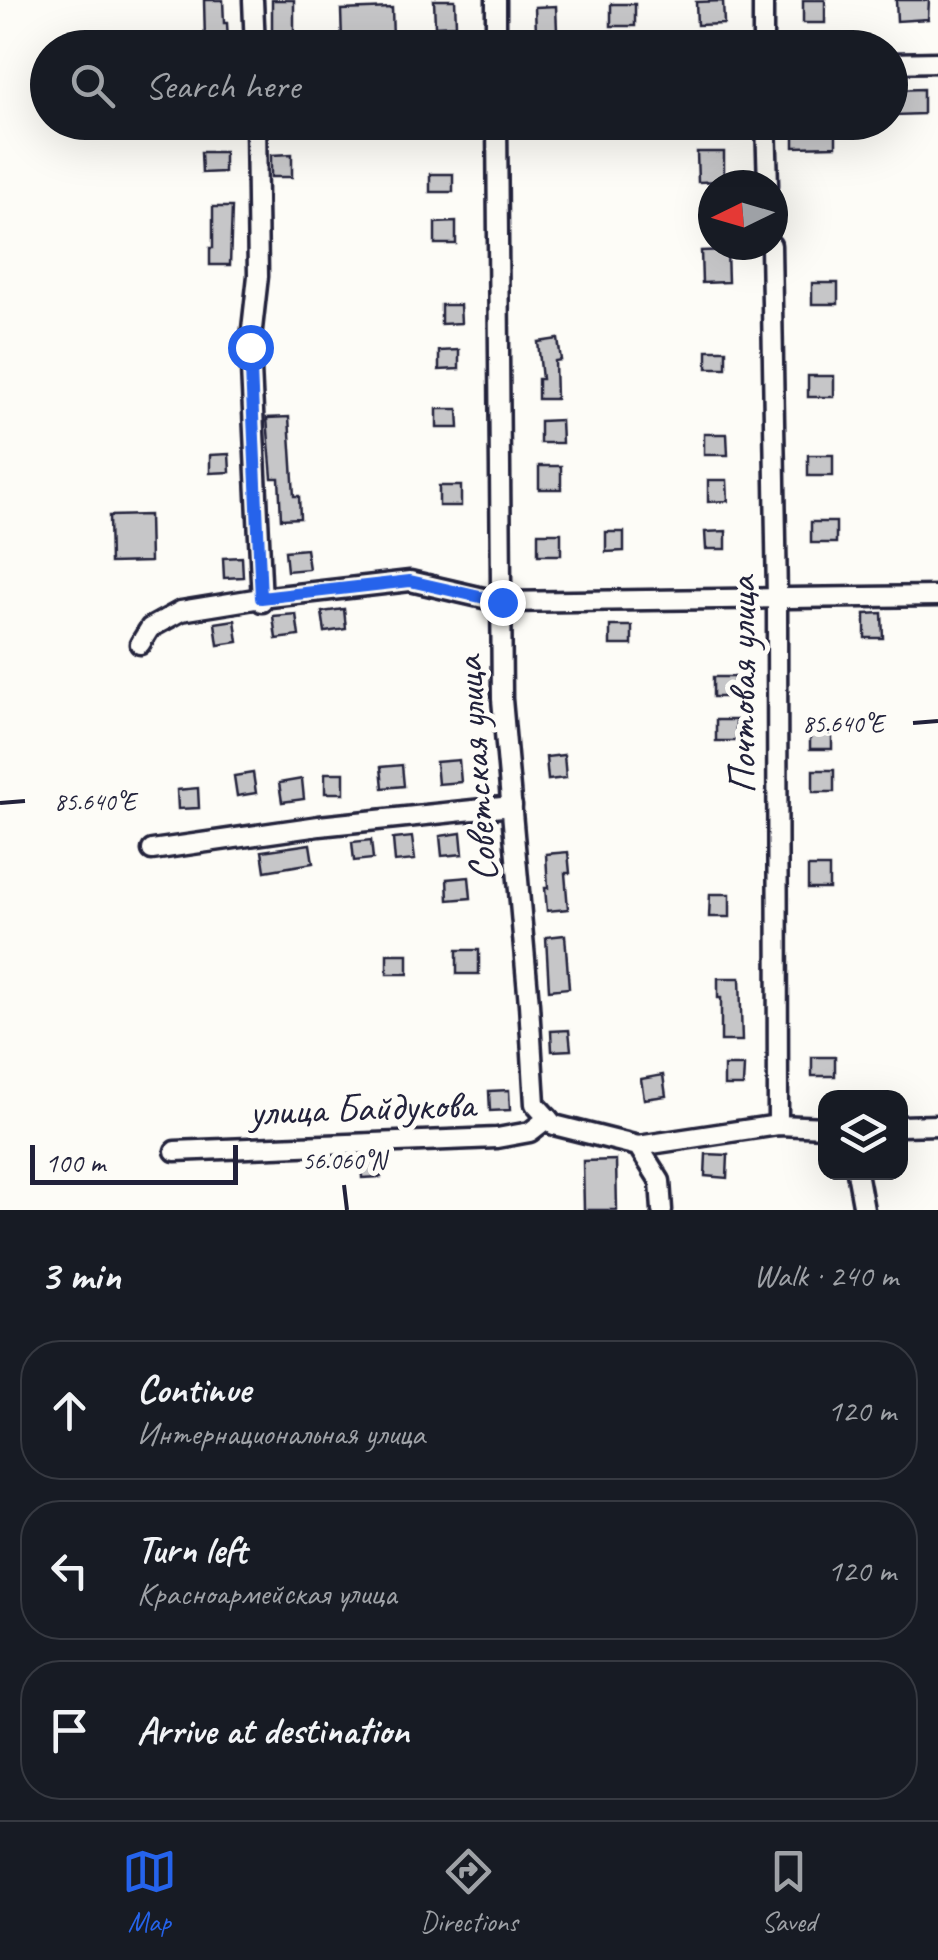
<!DOCTYPE html>
<html lang="en">
<head>
<meta charset="utf-8">
<style>
  body { margin:0; font-family:Caveat,sans-serif; background:#242831; color:#f1f3f6 }
  .controls { position:absolute; right:30px; bottom:30px; display:grid; overflow:hidden; border-radius:20px; box-shadow:0 10px 40px #0002 }
  .controls button { width:90px; height:90px; display:grid; place-items:center; padding:0; border:0; border-bottom:2px solid #363941; background:#171b24; color:#f1f3f6; font:50px sans-serif }
  .compass { position:absolute; left:698px; top:170px; width:90px; height:90px; border-radius:50%; background:#171b24; box-shadow:0 10px 40px #0002; rotate:265deg }
  .scale { position:absolute; left:30px; bottom:25px; width:208px; box-sizing:border-box; padding-left:10px; border:5px solid #22223b; border-top:0; font-size:28px; line-height:35px; white-space:nowrap; color:#22223b; -webkit-text-stroke:8px #fdfcf7; paint-order:stroke }
  .stop { position:absolute; width:30px; height:30px; margin:-22px; border:8px solid #2563eb; border-radius:50%; background:#fff }
  .stop.end { background:#2563eb; border-color:#fff; box-shadow:0 2px 10px #0008 }
  .list { margin:0; padding:0; list-style:none }
  h2 { display:flex; justify-content:space-between; align-items:center; height:130px; margin:0; padding:0 40px; font-size:42px }
  h2 small { font-size:32px; font-weight:400; color:#9ea1a6 }
  .list li { display:grid; grid-template-columns:65px 1fr auto; gap:30px; align-items:center; box-sizing:border-box; height:140px; margin:0 20px 20px; padding:0 20px; border:2px solid #363941; border-radius:40px }
  .list b { display:block; font-size:38px; white-space:nowrap }
  .list p { margin:0; font-size:32px; white-space:nowrap; color:#9ea1a6 }
  .list em { font-size:32px; font-style:normal; color:#9ea1a6 }
  .icon { flex:none; width:55px; height:55px; fill:none; stroke:currentColor; stroke-width:2; stroke-linecap:round; stroke-linejoin:round }
  .map { position:relative; flex:none; width:938px; height:1210px; overflow:hidden }
  .search { position:absolute; background:#171b24; box-shadow:0 10px 40px #0002; left:30px; right:30px; top:30px; height:110px; display:flex; align-items:center; gap:25px; box-sizing:border-box; padding:0 35px; border-radius:55px; color:#9ea1a6; font-size:38px }
  .sheet { height:610px; background:#171b24 }
  nav { display:flex; justify-content:space-around; align-items:center; box-sizing:border-box; height:140px; border-top:2px solid #363941; background:#171b24; font-size:28px; color:#9ea1a6 }
  nav a { display:grid; justify-items:center; gap:5px }
  nav .on { color:#2563eb }
  .map>svg:first-child { display:block }
  .building { fill:#c6c6c8; stroke:#22223b; stroke-width:2.5 }
  .lines { fill:none; stroke-linecap:round; stroke-linejoin:round }
  .minor-casing { stroke:#22223b; stroke-width:25 }
  .minor { stroke:#fdfcf7; stroke-width:18 }
  .route { stroke:#2563eb; stroke-width:12 }
  .ticks { fill:none; stroke:#22223b; stroke-width:4 }
  .labels { text-anchor:middle; dominant-baseline:central; stroke-width:10; stroke-linejoin:round; paint-order:stroke }
  .street-label { font-size:40px; fill:#22223b; stroke:#fdfcf7 }
  .ticks-label { font-size:25px; text-anchor:middle; fill:#22223b; stroke:#fdfcf7; stroke-width:10; stroke-linejoin:round; paint-order:stroke }
</style>
</head>
<body>
<div class="map">
<svg width="938" height="1210" viewBox="0 0 938 1210">
  <rect width="100%" height="100%" fill="#fdfcf7"/>
  <filter id="ink" filterUnits="userSpaceOnUse"><feTurbulence type="fractalNoise" baseFrequency=".01" numOctaves="2"/><feDisplacementMap in="SourceGraphic" scale="20" xChannelSelector="R" yChannelSelector="G"/><feConvolveMatrix kernelMatrix="1 2 1 2 8 2 1 2 1" color-interpolation-filters="sRGB"/></filter>
  <g filter="url(#ink)">
    <g class="building">
      <path d="M204 0H223L224 23H227L228 41H205Z"/>
      <path d="M272 0H294V32L272 33Z"/>
      <path d="M434 0H455L456 25 435 26Z"/>
      <rect x="803" y="0" width="22" height="23"/>
      <path d="M896 0H929L928 19 897 21Z"/>
      <path d="M723 1 724 24 697 25 696 2Z"/>
      <rect x="611" y="4" width="24" height="22"/>
      <path d="M556 6 557 31 536 32 535 7Z"/>
      <path d="M392 8 393 39 342 41 341 10Z"/>
      <path d="M923 89V114L894 115 893 90Z"/>
      <path d="M794 122H824V127H836V146L794 147Z"/>
      <path d="M201 152H224V172L202 173Z"/>
      <path d="M697 152H724V181L698 182Z"/>
      <path d="M292 154V177H271V155Z"/>
      <rect x="430" y="174" width="23" height="18"/>
      <path d="M213 207H232L230 265H210V248H213Z"/>
      <path d="M456 222V244H435V223Z"/>
      <path d="M727 250 728 282 702 283 701 251Z"/>
      <rect x="812" y="283" width="26" height="21"/>
      <path d="M441 305H460L461 323 441 324Z"/>
      <path d="M558 339 561 360 555 361 556 399H538V379H542L538 342Z"/>
      <path d="M459 350V369L439 370V351Z"/>
      <rect x="707" y="350" width="19" height="18"/>
      <rect x="808" y="376" width="26" height="21"/>
      <path d="M437 409H458L459 428H437Z"/>
      <path d="M289 417 294 496H299L300 518 281 519 279 478H272L267 418Z"/>
      <path d="M561 420 562 443H540V421Z"/>
      <path d="M704 434H727L728 455H704Z"/>
      <path d="M229 454 230 472 210 473V455Z"/>
      <rect x="808" y="455" width="25" height="21"/>
      <rect x="539" y="466" width="22" height="23"/>
      <path d="M708 480H727L728 501 708 502Z"/>
      <rect x="439" y="486" width="22" height="20"/>
      <path d="M149 515 150 562 110 563 109 516Z"/>
      <rect x="811" y="522" width="25" height="21"/>
      <path d="M726 531V549H706L705 532Z"/>
      <path d="M606 532H624V551L606 552Z"/>
      <rect x="538" y="533" width="23" height="22"/>
      <path d="M306 549 309 569 287 571 285 551Z"/>
      <path d="M242 557 243 577 224 578 223 558Z"/>
      <path d="M344 609 346 629 325 632 322 612Z"/>
      <path d="M882 613 883 638H865V614Z"/>
      <path d="M296 614 299 636 276 639 273 616Z"/>
      <path d="M235 620 238 642 218 645 215 623Z"/>
      <rect x="610" y="626" width="22" height="19"/>
      <rect x="713" y="677" width="21" height="20"/>
      <rect x="716" y="720" width="20" height="21"/>
      <rect x="810" y="729" width="22" height="20"/>
      <path d="M564 755 566 778 548 780 546 757Z"/>
      <path d="M459 760 461 782 438 784 436 762Z"/>
      <path d="M402 765 404 786 383 788 381 767Z"/>
      <rect x="813" y="770" width="21" height="22"/>
      <path d="M253 773 256 793 237 796 234 776Z"/>
      <rect x="325" y="773" width="19" height="20"/>
      <path d="M302 779 304 799 282 802 279 783Z"/>
      <path d="M198 788 199 808 178 809 177 790Z"/>
      <path d="M461 833 463 854 442 856 440 836Z"/>
      <path d="M412 837 415 860 395 862 393 839Z"/>
      <path d="M371 840 373 859 354 861 352 842Z"/>
      <path d="M310 844 313 863 265 871 262 851Z"/>
      <path d="M568 852 570 873H565L568 909 547 911 545 888H548L546 854Z"/>
      <rect x="808" y="867" width="21" height="22"/>
      <path d="M469 877 471 898 448 900 447 879Z"/>
      <path d="M710 894H730V917H709Z"/>
      <path d="M565 935 569 988 549 990 546 937Z"/>
      <rect x="457" y="950" width="22" height="24"/>
      <rect x="387" y="954" width="21" height="20"/>
      <path d="M718 978H740L742 1041H721V998H718Z"/>
      <path d="M569 1030 571 1050 552 1051 551 1031Z"/>
      <rect x="812" y="1057" width="23" height="19"/>
      <path d="M724 1066H744L743 1086H724Z"/>
      <path d="M663 1075 666 1096 644 1099 641 1079Z"/>
      <path d="M509 1090 510 1110 490 1111 489 1091Z"/>
      <path d="M706 1154 728 1155 727 1178 705 1176Z"/>
      <path d="M380 1155 381 1177 362 1178 361 1156Z"/>
      <path d="M616 1160 617 1210H584L583 1161Z"/>
    </g>
    <g class="lines">
      <g class="minor-casing">
        <g id="minor">
          <path d="M253 0 255 48"/>
          <path d="M496 0V48"/>
          <path d="M763 0V48"/>
          <path d="M890 63 938 62"/>
          <path d="M256 122 258 276 250 347 262 602"/>
          <path d="M497 122 502 699 529 1004 535 1104 554 1125 638 1146 660 1181 662 1210"/>
          <path d="M766 122 768 185"/>
          <path d="M771 245 777 599 778 1125"/>
          <path d="M140 644 150 628 181 611 261 598 410 581 501 602 938 596"/>
          <path d="M152 850 319 826 512 806"/>
          <path d="M900 1126 938 1125"/>
          <path d="M638 1146 778 1125 826 1127"/>
          <path d="M175 1151 497 1138 530 1132 548 1118"/>
          <path d="M857 1172 864 1210"/>
        </g>
      </g>
      <use href="#minor" class="minor"/>
    </g>
  </g>
  <g class="lines" filter="url(#ink)">
    <path class="route" d="M250 347 261 598 410 581 502 602"/>
  </g>
  <path class="ticks" d="M913 723 938 721M0 803 25 801M344 1185 347 1210"/>
  <g class="labels">
    <g class="street-label">
      <text transform="translate(742 685) rotate(-90)">Почтовая улица</text>
      <text transform="translate(476 769) rotate(-94)">Советская улица</text>
      <text transform="translate(362 1108) rotate(-2)">улица Байдукова</text>
    </g>
  </g>
  <g class="ticks-label">
    <text x="843" y="732">85.640°E</text>
    <text x="95" y="810">85.640°E</text>
    <text x="344" y="1169">56.060°N</text>
  </g>
</svg>
<div class="controls">
<button><svg class="icon" aria-label="layers" viewBox="0 0 24 24"><path d="M12 4l9 5-9 5-9-5zM3 14l9 5 9-5"/></svg></button>
</div>
<svg class="compass" viewBox="-18 -18 36 36"><path d="M0-13l5 13h-10z" fill="#e53935"/><path d="M0 13l5-13h-10z" fill="#9ea1a6"/></svg>
<div class="scale">100 m</div>
<div class="stop" style="left:250px;top:347px"></div>
<div class="stop end" style="left:502px;top:602px"></div>
<div class="search"><svg class="icon" aria-label="search" viewBox="0 0 24 24"><circle cx="10" cy="10" r="6"/><path d="M15 15l6 6"/></svg>Search here</div>
</div>
<section class="sheet">
<h2>3 min<small>Walk · 240 m</small></h2>
<ul class="list">
<li><svg class="icon" aria-label="ahead" viewBox="0 0 24 24"><path d="M12 20V5M6 11l6-6 6 6"/></svg><div><b>Continue</b><p>Интернациональная улица</p></div><em>120 m</em></li>
<li><svg class="icon" aria-label="left" viewBox="0 0 24 24"><path d="M17 20v-9H6M10 6l-5 5 5 5"/></svg><div><b>Turn left</b><p>Красноармейская улица</p></div><em>120 m</em></li>
<li><svg class="icon" aria-label="arrive" viewBox="0 0 24 24"><path d="M6 21V4h12l-3 4 3 4H6"/></svg><div><b>Arrive at destination</b></div></li>
</ul>
</section>
<nav>
<a class="on"><svg class="icon" aria-label="map" viewBox="0 0 24 24"><path d="M3 6l6-2 6 2 6-2v14l-6 2-6-2-6 2zM9 4v14M15 6v14"/></svg>Map</a>
<a><svg class="icon" aria-label="directions" viewBox="0 0 24 24"><path d="M12 3l9 9-9 9-9-9zM9 14v-3h6M13 9l2 2-2 2"/></svg>Directions</a>
<a><svg class="icon" aria-label="saved" viewBox="0 0 24 24"><path d="M7 4h10v16l-5-4-5 4z"/></svg>Saved</a>
</nav>
</body>
</html>
